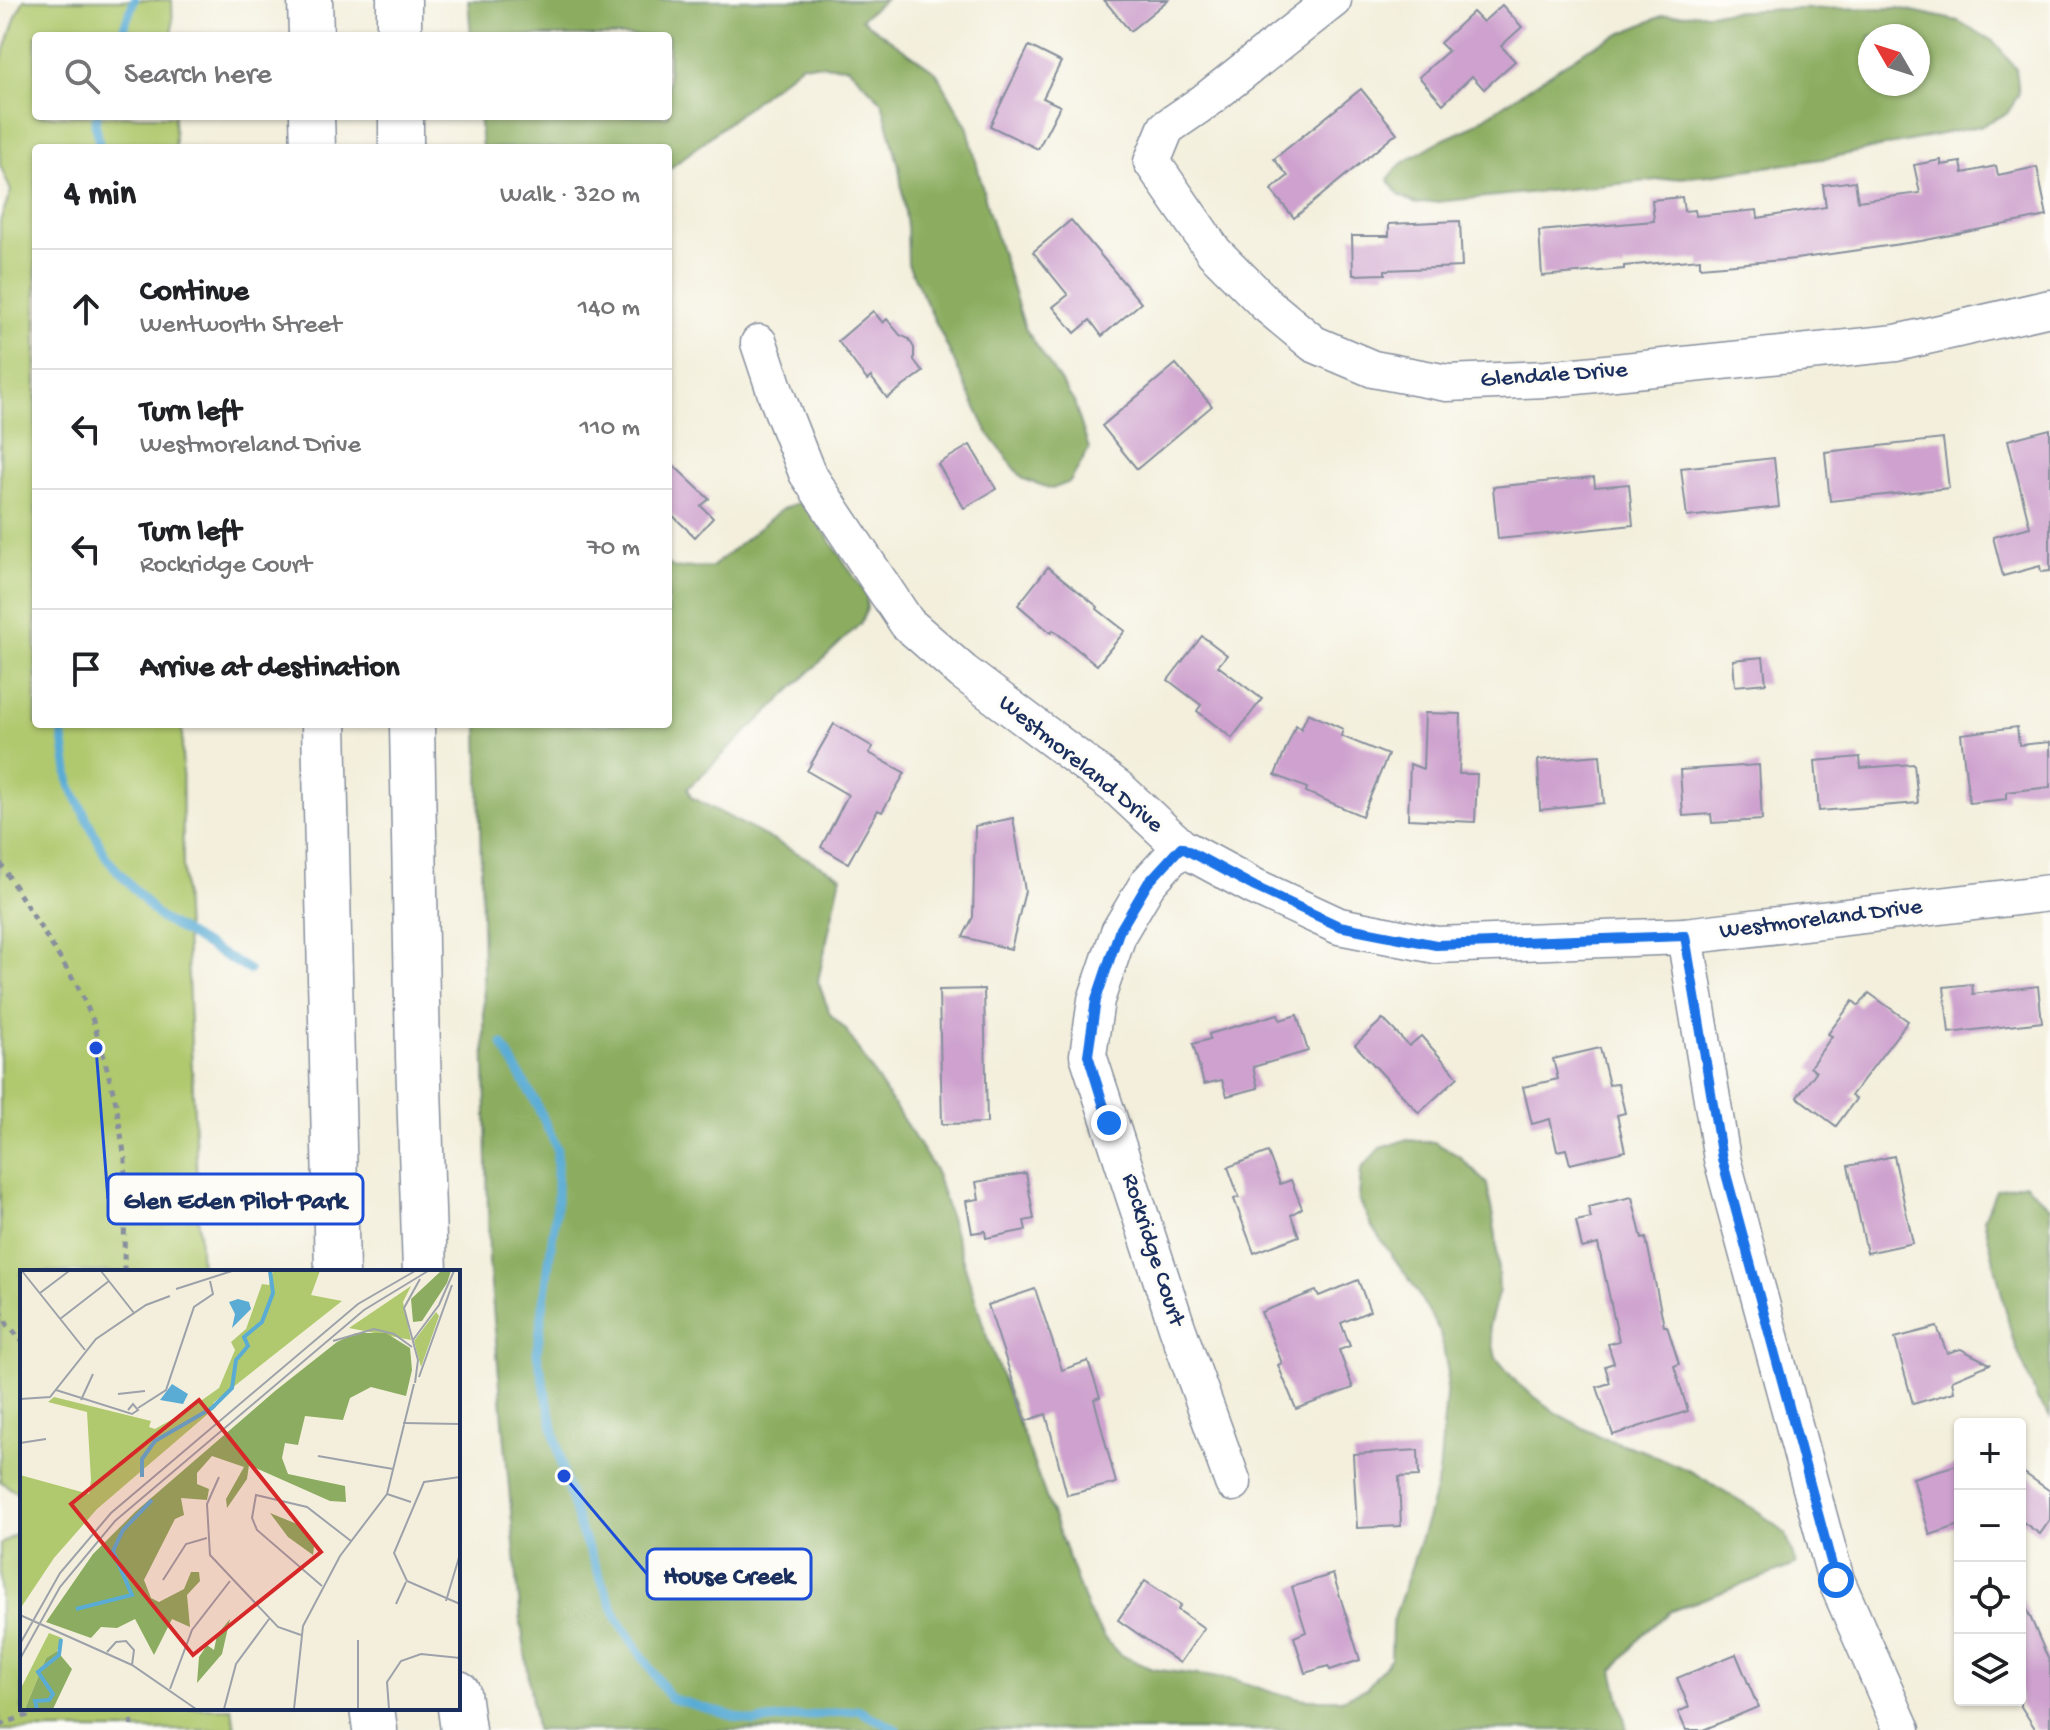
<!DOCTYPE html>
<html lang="en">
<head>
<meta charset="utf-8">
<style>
  body { margin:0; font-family:"Gochi Hand",sans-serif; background:#f6f6f6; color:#202124 }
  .controls { position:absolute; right:24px; bottom:24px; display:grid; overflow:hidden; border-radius:8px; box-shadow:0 2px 6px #0004 }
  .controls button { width:72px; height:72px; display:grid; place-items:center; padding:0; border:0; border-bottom:2px solid #e0e0e0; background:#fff; color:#202124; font:40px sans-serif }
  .compass { position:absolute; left:1858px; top:24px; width:72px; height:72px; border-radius:50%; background:#fff; box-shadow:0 2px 6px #0004; rotate:309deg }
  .stop { position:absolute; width:24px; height:24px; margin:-18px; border:6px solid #1a73e8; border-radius:50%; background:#fff }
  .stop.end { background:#1a73e8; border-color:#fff; box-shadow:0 2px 8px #0008 }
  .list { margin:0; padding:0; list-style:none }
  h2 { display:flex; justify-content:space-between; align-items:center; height:104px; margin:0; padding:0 32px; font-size:34px }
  h2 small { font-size:26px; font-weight:400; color:#757577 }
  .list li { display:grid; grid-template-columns:52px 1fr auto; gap:24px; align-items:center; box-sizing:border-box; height:120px; padding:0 32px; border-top:2px solid #e0e0e0 }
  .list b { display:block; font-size:30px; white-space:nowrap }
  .list p { margin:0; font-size:26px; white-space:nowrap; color:#757577 }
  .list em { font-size:26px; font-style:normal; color:#757577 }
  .icon { flex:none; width:44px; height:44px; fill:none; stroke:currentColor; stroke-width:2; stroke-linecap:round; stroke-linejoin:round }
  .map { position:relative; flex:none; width:2050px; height:1730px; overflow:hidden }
  .search { position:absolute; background:#fff; box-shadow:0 2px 6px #0004; left:32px; top:32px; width:640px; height:88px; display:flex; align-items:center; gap:20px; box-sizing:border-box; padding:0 28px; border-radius:8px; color:#757577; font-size:30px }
  .panel { position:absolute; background:#fff; box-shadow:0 2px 6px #0004; left:32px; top:144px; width:640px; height:584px; border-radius:8px }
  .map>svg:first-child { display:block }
  .green { fill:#b0c96e; stroke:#667c66; stroke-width:2 }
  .forest { fill:#8cad61; stroke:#546e60; stroke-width:2; fill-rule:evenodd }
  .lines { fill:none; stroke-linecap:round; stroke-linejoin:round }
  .stream { stroke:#5aacd5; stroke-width:9 }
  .building { fill:#cea1ce }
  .minor-casing { stroke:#878f9d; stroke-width:39 }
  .highway-casing { stroke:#878f9d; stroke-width:47 }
  .path { stroke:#878f9d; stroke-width:5; stroke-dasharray:6 6; stroke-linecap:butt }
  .minor { stroke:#fff; stroke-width:36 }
  .highway { stroke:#fff; stroke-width:44 }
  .route { stroke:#1a73e8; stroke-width:10 }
  .labels { text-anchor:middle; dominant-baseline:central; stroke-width:6; stroke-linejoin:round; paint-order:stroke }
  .street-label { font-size:24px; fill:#1b2f5e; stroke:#fdfcf7 }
  .inset-river { fill:none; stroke:#5aacd5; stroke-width:4 }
  .inset-road { fill:none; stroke:#9da2aa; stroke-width:2 }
  .view { fill:#d62828; fill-opacity:0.15; stroke:#d62828; stroke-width:4 }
  .inset-edge { fill:none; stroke:#1b2f5e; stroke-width:4 }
  .leader { fill:none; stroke:#1d4ed8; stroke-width:3 }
  .callout-dot { fill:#1d4ed8; stroke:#fdfcf7; stroke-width:3 }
  .callout { fill:#fdfcf7; stroke:#1d4ed8; stroke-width:3 }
  .callout-label { font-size:26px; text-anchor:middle; font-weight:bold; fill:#1b2f5e }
</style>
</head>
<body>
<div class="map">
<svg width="2050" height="1730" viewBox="0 0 2050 1730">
  <rect width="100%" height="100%" fill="#fdfcf7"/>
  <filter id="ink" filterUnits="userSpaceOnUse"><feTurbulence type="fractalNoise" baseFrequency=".0125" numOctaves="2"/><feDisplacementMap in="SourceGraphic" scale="16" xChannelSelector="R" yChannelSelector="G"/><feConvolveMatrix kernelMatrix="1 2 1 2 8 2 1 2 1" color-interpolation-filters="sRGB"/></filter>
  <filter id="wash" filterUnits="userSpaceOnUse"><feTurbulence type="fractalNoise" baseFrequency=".006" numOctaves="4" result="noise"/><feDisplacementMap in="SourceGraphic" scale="32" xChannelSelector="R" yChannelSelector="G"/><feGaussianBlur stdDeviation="1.8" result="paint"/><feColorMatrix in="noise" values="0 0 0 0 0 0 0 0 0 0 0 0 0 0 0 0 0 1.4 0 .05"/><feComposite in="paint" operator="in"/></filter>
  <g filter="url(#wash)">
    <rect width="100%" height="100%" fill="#f3efdc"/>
    <g class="green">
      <path d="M24 0H172L173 36H36V116H174L175 148H36V724H182L183 866 201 1272H22V1496L0 1481V221L11 191 0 165V65L16 16Z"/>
      <path d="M22 1529V1708H232L235 1730H0V1545Z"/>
    </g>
    <g class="forest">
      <path d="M468 0H885L861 19 936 72 968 128 988 210 1025 328 1074 402 1089 449 1070 482 1052 489 1023 479 988 433 908 264 907 227 899 167 882 102 848 67 802 64 668 170V148H482L479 116H668V36H471Z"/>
      <path d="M1899 8 1958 21 1993 41 2016 69 2019 93 2008 113 1980 126 1829 158 1709 175 1416 204 1399 195 1388 179 1399 166 1414 156 1440 141 1467 129 1589 48 1664 15 1783 9ZM1918 36V84H1870V36Z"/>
      <path d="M797 503 808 507 866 595 867 609 860 624 688 788 691 797 841 876 818 981 830 1014 846 1030 935 1170 987 1337 1088 1611 1105 1639 1119 1654 1152 1669 1236 1680 1274 1693 1306 1699H1341L1366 1689 1391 1658 1392 1625 1428 1516 1439 1475 1448 1373 1440 1332 1413 1285 1372 1227 1359 1200 1361 1169 1380 1148 1405 1140 1434 1142 1459 1156 1487 1184 1496 1235 1499 1290 1489 1326 1496 1358 1518 1384 1556 1413 1600 1437 1644 1451 1694 1473 1759 1512 1786 1534 1796 1565 1671 1611 1643 1634 1613 1670 1627 1730H536L521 1623 489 1263 478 724H668V564L675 568 712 567 782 509Z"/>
      <path d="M2025 1183 2050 1207V1417L2038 1401 2012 1337 1984 1219 1996 1190Z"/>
    </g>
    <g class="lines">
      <g class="stream">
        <path d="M121 36 134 0"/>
        <path d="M97 116 95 123 100 148"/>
        <path d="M61 724 70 785 107 859 160 918 249 970"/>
        <path d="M502 1044 535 1101 557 1148V1202L537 1353 564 1476 580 1529 618 1620 670 1698 753 1722 858 1710 897 1730"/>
      </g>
    </g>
    <g id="blocks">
      <g class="building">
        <path d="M1104 0H1168L1130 31Z"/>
        <path d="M1502 5 1522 27 1501 46 1515 61 1484 89 1472 76 1443 104 1419 77 1448 51 1440 43 1473 12 1483 22Z"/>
        <path d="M1029 46 1061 62 1043 98 1060 106 1038 149 990 126Z"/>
        <path d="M1361 89 1397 133 1294 218 1271 190 1288 176 1274 159Z"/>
        <path d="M1941 160V165L1961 162 1963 173 1996 166 1998 175 2037 167 2047 216 1921 241 1796 259 1700 267V259L1624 266V269L1542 276 1539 231 1654 221 1652 200 1682 197 1684 211 1695 210 1696 216 1757 210 1758 218 1826 207 1823 185 1855 181 1858 201 1920 193 1914 165Z"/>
        <path d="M1071 220 1141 303 1102 336 1090 320 1075 333 1053 307 1068 295 1033 252Z"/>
        <path d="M1460 221 1462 267 1385 270V274L1353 275 1352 236H1389V224Z"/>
        <path d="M873 311 883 323 887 319 900 335 909 339 914 348V360L923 372 887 398 871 377 867 380 838 341Z"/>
        <path d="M1176 364 1212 406 1137 469 1102 426Z"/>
        <path d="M2050 429V571L2041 572 2040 566 2003 576 1993 537 2030 527 2008 440Z"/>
        <path d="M1943 439 1949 488 1830 501 1825 452Z"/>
        <path d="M970 445 996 489 964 508 938 464Z"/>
        <path d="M1774 458 1779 507 1687 517 1681 468Z"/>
        <path d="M668 460 709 499 701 506 713 518 695 537 668 511Z"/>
        <path d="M1594 477 1595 487 1629 484 1633 525 1498 539 1493 487Z"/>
        <path d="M1048 567 1098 607 1097 609 1125 631 1097 665 1053 630 1051 633 1018 605Z"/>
        <path d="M1202 636 1227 655 1218 666 1262 699 1232 738 1197 711 1201 705 1168 680Z"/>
        <path d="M1763 657 1766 683 1735 686 1733 660Z"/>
        <path d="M1308 713 1343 729 1341 736 1388 755 1362 816 1306 792 1307 788 1275 775 1296 725 1301 729Z"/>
        <path d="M1425 713 1461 714 1459 774H1477L1475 822 1408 819 1410 764 1423 769Z"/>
        <path d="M834 724 873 747 869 753 905 773 882 812 878 810 848 863 821 847 848 795 807 771Z"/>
        <path d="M2017 727 2019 745 2050 742V787L2007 792V799L1969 803 1961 734Z"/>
        <path d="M1600 755 1604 803 1540 810 1538 760Z"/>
        <path d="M1860 757 1861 768 1914 764 1918 803 1819 811 1815 761Z"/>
        <path d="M1759 765 1762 820 1712 823 1711 814 1683 816 1680 770Z"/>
        <path d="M1013 818 1025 891 1011 949 963 937 973 917 975 826Z"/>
        <path d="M1972 984 1973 994 2038 986 2042 1022 1949 1033 1944 987Z"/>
        <path d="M984 989 987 1123 942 1124 939 990Z"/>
        <path d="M1869 993 1908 1021 1851 1096 1856 1099 1836 1126 1797 1097 1816 1072 1810 1067 1832 1036 1828 1034 1853 1001 1859 1006Z"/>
        <path d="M1278 1014 1280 1020 1297 1015 1308 1051 1253 1067 1258 1088 1227 1096 1222 1080 1204 1084 1193 1044 1210 1039 1209 1034Z"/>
        <path d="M1383 1019 1409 1046 1421 1036 1458 1077 1419 1113 1355 1045Z"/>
        <path d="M1600 1048 1609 1085 1618 1083 1625 1113 1617 1115 1625 1151 1570 1164 1566 1149 1557 1151 1550 1119 1532 1124 1523 1087 1558 1079 1553 1059Z"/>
        <path d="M1268 1152 1280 1184 1291 1180 1302 1208 1291 1215 1299 1236 1254 1253 1234 1199 1239 1197 1228 1167Z"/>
        <path d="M1894 1156 1913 1243 1867 1253 1848 1166Z"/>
        <path d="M1026 1173 1034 1219 1024 1221 1026 1230 986 1238 985 1231 972 1233 966 1201 979 1199 976 1182Z"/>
        <path d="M1632 1197 1642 1239 1646 1238 1664 1326H1667L1679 1364 1674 1366 1688 1411 1613 1435 1597 1387 1610 1383 1605 1366 1614 1363 1608 1344 1619 1341 1598 1244 1582 1248 1576 1221 1591 1218 1588 1207Z"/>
        <path d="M1358 1280 1370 1311 1341 1323 1350 1346 1339 1350 1353 1388 1296 1409 1278 1365 1282 1363 1261 1312 1316 1291 1319 1296Z"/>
        <path d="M1035 1289 1062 1370 1088 1361 1100 1397 1094 1399 1116 1483 1067 1495 1046 1414 1026 1421 988 1305Z"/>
        <path d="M1937 1327 1947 1353 1961 1349 1990 1364 1952 1380 1954 1392 1913 1404 1895 1338Z"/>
        <path d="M1418 1450 1419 1476 1399 1477 1401 1526 1357 1528 1353 1454Z"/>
        <path d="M1960 1464V1525L1930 1535 1913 1478Z"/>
        <path d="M2020 1470 2050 1491V1520L2040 1534 2020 1520Z"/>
        <path d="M1333 1574 1360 1660 1330 1670 1328 1666 1305 1673 1294 1637 1306 1632 1292 1587Z"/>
        <path d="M1145 1581 1181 1605 1178 1610 1204 1628 1180 1663 1118 1620Z"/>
        <path d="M2020 1593 2050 1663V1730H2036L2020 1705Z"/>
        <path d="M1736 1654 1758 1707 1703 1730H1686L1678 1712 1689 1707 1677 1678Z"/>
      </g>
    </g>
  </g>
  <g filter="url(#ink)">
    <use href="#blocks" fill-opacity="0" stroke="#878f9d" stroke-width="2"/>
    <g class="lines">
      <g class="minor-casing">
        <g id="minor">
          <path d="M1333 0 1204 102 1166 128 1152 162 1214 252 1267 305 1314 344 1373 369 1447 383 1547 379 1896 343 2050 308"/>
          <path d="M759 343 777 397 807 473 907 623 963 672 1119 789 1181 847 1255 887 1339 926 1436 945 1685 936 2050 893"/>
          <path d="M1181 847 1148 883 1119 932 1096 1000 1088 1055 1177 1327 1233 1483"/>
          <path d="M1685 936 1722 1159 1836 1580 1902 1730"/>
        </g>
      </g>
      <g class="highway-casing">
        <g id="highway">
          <path d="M310 0 311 36"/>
          <path d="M399 0V36"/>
          <path d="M312 116 313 148"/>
          <path d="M401 116V148"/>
          <path d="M324 724 337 1272"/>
          <path d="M412 724 418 1056 425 1272"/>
          <path d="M458 1693 463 1730"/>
          <path d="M372 1708 375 1730"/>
        </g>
      </g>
      <g class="path">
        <path d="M0 863 78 987 92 1018 102 1050 116 1103 125 1159 124 1272"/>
        <path d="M0 1310 8 1325 22 1341"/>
        <path d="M131 1708 132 1730"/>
        <path d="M0 1725 47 1708"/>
      </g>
      <use href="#minor" class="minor"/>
      <use href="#highway" class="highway"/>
    </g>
  </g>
  <g class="lines" filter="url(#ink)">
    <path class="route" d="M1109 1123 1088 1055 1096 1000 1119 932 1148 883 1181 847 1255 887 1339 926 1436 945 1685 936 1722 1159 1836 1580"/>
  </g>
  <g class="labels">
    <g class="street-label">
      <text transform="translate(1554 376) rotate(-4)">Glendale Drive</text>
      <text transform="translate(1080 765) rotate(39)">Westmoreland Drive</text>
      <text transform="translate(1821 920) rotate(-7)">Westmoreland Drive</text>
      <text transform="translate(1152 1250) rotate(72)">Rockridge Court</text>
    </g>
  </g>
  <g transform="translate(20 1270)">
    <rect width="440" height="440" fill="#f3efdc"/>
    <path d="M253 1H300L291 25 322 31 193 133 196 137 77 239 34 288 0 339V205L69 224 71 210 67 142 28 132 34 127 131 151 129 157 135 159 165 142 199 118 215 80 211 72 226 59 242 14 249 15ZM391 16 383 32 391 70 329 58ZM416 42 419 46 401 97 394 71ZM29 363 42 368 37 381 26 388 5 439H0V420Z" fill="#b0c96e"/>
    <path d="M421 1H431L427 13 402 51 393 52 391 29ZM336 63H366L390 78 392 100 386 126 351 117 330 128 323 150 285 146 278 175 265 173 262 188 268 204 325 216 326 232 310 231 229 195 227 209 207 238 206 229 224 197 192 186 177 203V214L189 219 187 230 161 228 164 245 155 249 124 310 131 328 139 332 164 319 171 302H179L180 311 167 325 170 357 152 349 134 385 115 349 97 358 81 357 71 368 26 352 73 284 115 242 255 121 317 72ZM250 243 277 254 294 276 293 285 268 267ZM210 349 202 384 177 413 179 387 187 375 194 380 197 365ZM37 381 52 399 33 439H5L26 388Z" fill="#8cad61"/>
    <path d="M218 29 229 32 231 39 212 58 215 44 209 32ZM152 114 168 124 163 134 140 130Z" fill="#5aacd5"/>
    <path class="inset-river" d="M122 207V189L135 171 192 138 212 118 216 90 228 76 224 67 242 52 253 23 250 1M56 339 112 325 93 281 103 260 132 230M17 439 15 431 29 430 33 424 18 402 39 385 41 369"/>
    <path class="inset-road" d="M2 1 65 80M81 1 114 43M156 19 212 1M20 23 49 1M40 49 89 11M393 70 419 35 434 1M313 71 354 59 374 64 392 77M399 107 432 15M395 113 398 90 384 38 400 9M36 120 112 144 118 140 113 134 108 140M98 124 125 121M0 129 30 127 76 69 126 35 150 26M61 130 73 104M118 138 146 120 174 37 193 24 190 11M383 153 440 154M0 173 26 169M298 186 373 199M199 207 187 234 190 285 258 357 281 365M440 207 404 212 374 283 387 311 440 334M367 224 391 232M143 310 166 274 187 268M302 316 237 260 232 248 236 225 287 237 331 271M426 331 440 284M376 334 386 312M0 345 112 395 176 439M0 374 40 303 91 243 338 34 395 1M87 382 96 372 106 371 114 380 112 395M0 389 40 317 95 251 344 40 408 1M150 419 172 360 210 311M204 439 216 394 249 349M274 439 283 356 320 286 367 224 394 114M338 439V370M369 439 367 412 381 391 401 384 440 388"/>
    <path class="view" d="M179 130 301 282 173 385 51 234Z"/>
    <rect width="440" height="440" class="inset-edge"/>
  </g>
  <path class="leader" d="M96 1048L108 1199M564 1476L647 1574"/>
  <g class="callout-dot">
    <circle cx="96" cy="1048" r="8"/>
    <circle cx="564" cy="1476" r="8"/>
  </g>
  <g class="callout">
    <rect x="108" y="1174" width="255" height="50" rx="8"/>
    <rect x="647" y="1549" width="164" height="50" rx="8"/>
  </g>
  <g class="callout-label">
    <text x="235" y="1208">Glen Eden Pilot Park</text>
    <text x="729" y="1583">House Creek</text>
  </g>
</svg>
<div class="controls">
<button>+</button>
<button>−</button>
<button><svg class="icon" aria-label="locate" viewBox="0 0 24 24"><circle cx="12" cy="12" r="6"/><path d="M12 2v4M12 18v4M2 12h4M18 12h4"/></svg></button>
<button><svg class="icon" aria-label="layers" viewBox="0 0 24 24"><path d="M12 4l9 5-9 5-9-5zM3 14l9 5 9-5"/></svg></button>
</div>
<svg class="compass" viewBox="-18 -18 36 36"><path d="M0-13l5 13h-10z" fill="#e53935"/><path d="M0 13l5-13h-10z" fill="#757577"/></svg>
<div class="stop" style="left:1836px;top:1580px"></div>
<div class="stop end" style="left:1109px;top:1123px"></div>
<div class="search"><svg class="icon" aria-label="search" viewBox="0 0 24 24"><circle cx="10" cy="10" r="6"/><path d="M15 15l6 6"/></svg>Search here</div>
<section class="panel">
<h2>4 min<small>Walk · 320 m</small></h2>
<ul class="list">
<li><svg class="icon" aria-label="ahead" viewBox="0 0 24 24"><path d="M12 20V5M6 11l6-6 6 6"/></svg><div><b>Continue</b><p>Wentworth Street</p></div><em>140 m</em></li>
<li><svg class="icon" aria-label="left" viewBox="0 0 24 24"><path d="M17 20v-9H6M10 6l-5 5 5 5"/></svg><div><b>Turn left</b><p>Westmoreland Drive</p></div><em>110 m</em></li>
<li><svg class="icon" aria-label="left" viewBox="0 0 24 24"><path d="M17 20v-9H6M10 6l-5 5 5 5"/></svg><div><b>Turn left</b><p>Rockridge Court</p></div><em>70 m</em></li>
<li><svg class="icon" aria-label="arrive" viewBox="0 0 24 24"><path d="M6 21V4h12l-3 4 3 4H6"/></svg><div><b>Arrive at destination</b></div></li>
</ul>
</section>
</div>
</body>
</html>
